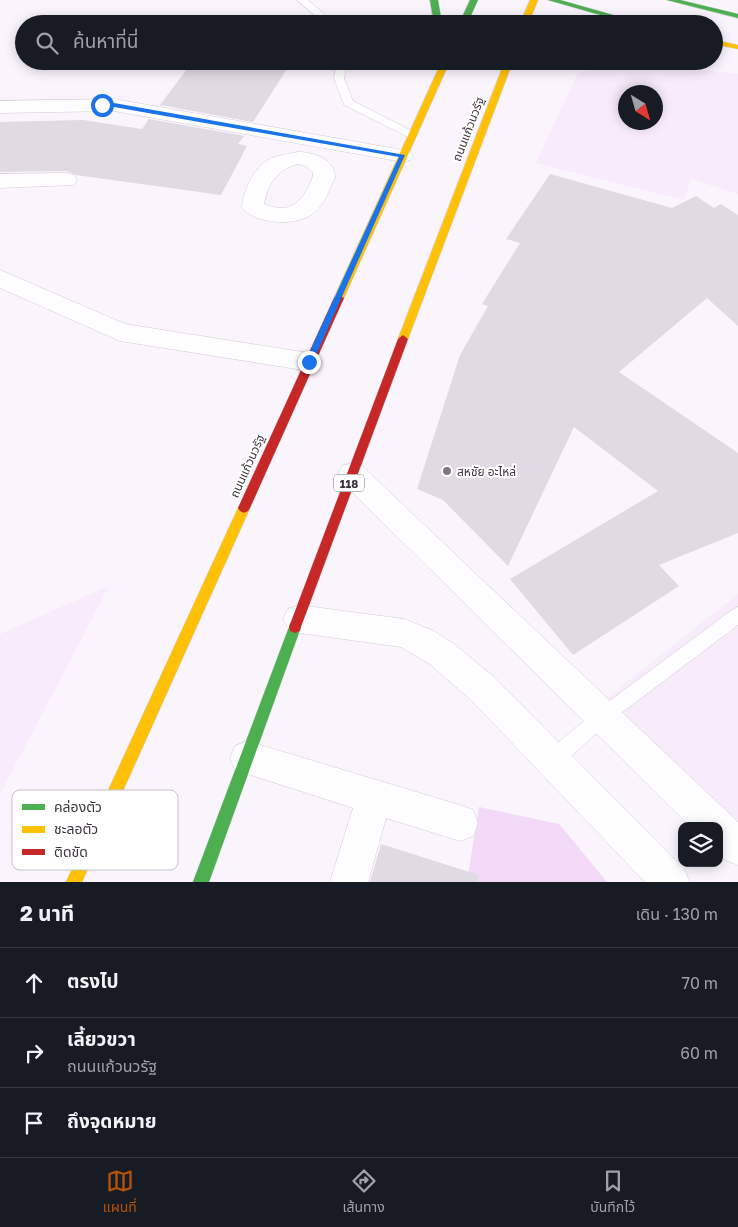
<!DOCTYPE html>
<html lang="th">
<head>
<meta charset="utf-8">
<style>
  body { margin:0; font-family:"Golos Text","Noto Sans Thai",sans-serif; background:#20242c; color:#f1f3f6 }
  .controls { position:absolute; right:15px; bottom:15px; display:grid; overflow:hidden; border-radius:10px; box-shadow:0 2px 12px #0003 }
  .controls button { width:45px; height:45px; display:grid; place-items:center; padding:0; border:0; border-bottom:1px solid #363941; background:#171b24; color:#f1f3f6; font:25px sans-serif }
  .compass { position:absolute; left:618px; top:85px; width:45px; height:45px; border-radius:50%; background:#171b24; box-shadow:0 2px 12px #0003; rotate:143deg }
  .stop { position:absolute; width:15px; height:15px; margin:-11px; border:4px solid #1a73e8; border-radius:50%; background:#fff }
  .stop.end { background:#1a73e8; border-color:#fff; box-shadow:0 1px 5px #0008 }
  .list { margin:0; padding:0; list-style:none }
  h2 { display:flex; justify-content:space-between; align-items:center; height:65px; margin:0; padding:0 20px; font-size:21px }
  h2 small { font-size:16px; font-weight:400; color:#9ea1a6 }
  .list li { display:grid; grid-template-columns:32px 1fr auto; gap:15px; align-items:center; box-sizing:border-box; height:70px; padding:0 20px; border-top:1px solid #363941 }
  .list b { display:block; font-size:19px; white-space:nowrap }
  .list p { margin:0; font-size:16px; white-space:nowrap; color:#9ea1a6 }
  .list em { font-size:16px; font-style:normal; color:#9ea1a6 }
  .icon { flex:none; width:28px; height:28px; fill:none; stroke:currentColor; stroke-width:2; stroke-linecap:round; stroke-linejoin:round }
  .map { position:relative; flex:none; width:738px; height:882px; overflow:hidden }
  .search { position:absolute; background:#171b24; box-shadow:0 2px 12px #0003; left:15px; right:15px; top:15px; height:55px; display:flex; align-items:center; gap:12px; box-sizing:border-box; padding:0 18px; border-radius:28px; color:#9ea1a6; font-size:19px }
  .sheet { height:275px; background:#171b24 }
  nav { display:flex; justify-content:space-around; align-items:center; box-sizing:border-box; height:70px; border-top:1px solid #363941; background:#171b24; font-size:14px; color:#9ea1a6 }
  nav a { display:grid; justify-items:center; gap:2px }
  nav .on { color:#b45309 }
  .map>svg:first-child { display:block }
  .built { fill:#f8ebfb; fill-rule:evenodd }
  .green { fill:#f2d9f8 }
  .building { fill:#e0dae2 }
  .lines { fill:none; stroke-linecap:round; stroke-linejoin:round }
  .lane-casing { stroke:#d2ccd3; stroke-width:1 }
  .street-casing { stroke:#d2ccd3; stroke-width:1 }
  .fast-casing { stroke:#d2ccd3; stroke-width:1 }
  .slow-casing { stroke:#d2ccd3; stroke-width:1 }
  .jam-casing { stroke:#d2ccd3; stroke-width:1 }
  .lane { fill:#fefdff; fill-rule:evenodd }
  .street { fill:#fefdff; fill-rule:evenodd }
  .fast { fill:#4caf50; fill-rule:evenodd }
  .slow { fill:#ffc107; fill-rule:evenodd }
  .jam { fill:#c62828; fill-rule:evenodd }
  .route { fill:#1a73e8 }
  .poi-dot { fill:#7e7780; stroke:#fff; stroke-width:2 }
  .labels { text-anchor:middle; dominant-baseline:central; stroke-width:4; stroke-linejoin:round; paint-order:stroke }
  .shield { fill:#fff; stroke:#767177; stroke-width:1 }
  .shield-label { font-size:11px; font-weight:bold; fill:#3b343d }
  .street-label { font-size:12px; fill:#3b343d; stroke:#fff }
  .poi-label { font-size:12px; fill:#3b343d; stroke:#fff; text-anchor:start }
  .key { fill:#fff; stroke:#c4c2c5; stroke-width:1 }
  .key-label { font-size:14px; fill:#3b343d }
</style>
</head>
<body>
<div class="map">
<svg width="738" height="882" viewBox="0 0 738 882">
  <rect width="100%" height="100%" fill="#faf4fc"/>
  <g class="built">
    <path d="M638 63 738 74V194L691 179 684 200 536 163 578 73ZM626 92H656V122H626Z"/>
    <path d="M109 586 0 794V634Z"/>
    <path d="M738 594V829L602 702Z"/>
  </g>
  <path class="green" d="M479 807 559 824 607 882H467Z"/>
  <g class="building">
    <path d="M193 61H292L253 122 160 105Z"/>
    <path d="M149 119 244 136 238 144 247 146 221 195 76 175 66 171 0 172V122L83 120 142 129Z"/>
    <path d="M550 174 672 208 696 196 714 208 721 204 738 215V326L707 298 619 372 738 453V533L659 565 679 586 573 655 510 579 658 491 574 427 508 566 443 500 417 489 460 355 488 306 482 304 520 243 506 239Z"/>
    <path d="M381 844 479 875 478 882H370Z"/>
  </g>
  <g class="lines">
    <g class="lane-casing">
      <g id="lane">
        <path d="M297 0H308L336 24H325Z"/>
        <path d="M337 61H347L344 78 353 101 416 133V137H408L344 105 334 78Z"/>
        <path d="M738 607V625L608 723 558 768 551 770 544 768 542 761 544 754 596 711 732 610Z"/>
      </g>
    </g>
    <g class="street-casing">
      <g id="street">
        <path d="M114 99 403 150 410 152 414 156 410 160 403 162 114 111 0 113V101Z"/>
        <path d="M298 152C314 152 335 159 335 178 329 189 325 204 315 212 299 227 254 225 242 207 243 191 254 168 268 160 277 155 288 154 298 152ZM298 164 306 166 313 173C313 179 310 183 308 188 298 207 284 213 264 204 268 183 278 169 298 164Z"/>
        <path d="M66 173 74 175 77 180 74 185 0 188V174Z"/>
        <path d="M0 270 125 324 309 353 318 355 322 362 318 369 309 371 120 341 0 288Z"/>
        <path d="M352 463 362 466 738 822V865L725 860 719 854V826H690L342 482 338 474 342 466Z"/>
        <path d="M299 605 404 619 434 631 454 644 494 677 684 869 690 882H645L470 699 431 665 401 647 299 633 288 629 283 619 288 609Z"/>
        <path d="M247 741 460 805 473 810 478 823 473 836 460 841 386 818 368 882H330L353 808 235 770 230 758 235 746Z"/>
      </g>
    </g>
    <g class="fast-casing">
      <g id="fast">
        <path d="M430 0H438L442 24H434Z"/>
        <path d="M470 0H478L467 24H459Z"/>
        <path d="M548 0H560L645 24H632Z"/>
        <path d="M667 0H680L738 14V18Z"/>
        <path d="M295 621 300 623 301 627 209 882H193L289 627 290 623Z"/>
      </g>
    </g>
    <g class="slow-casing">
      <g id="slow">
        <path d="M530 0H538L528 24H520Z"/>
        <path d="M714 40 738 45V49L714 44Z"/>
        <path d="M442 61H450L344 298 343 300H335L334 298Z"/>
        <path d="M505 61H513L408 339 403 343 399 342 398 339Z"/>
        <path d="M244 503 248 505 250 508 82 882H66L238 508 240 505Z"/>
      </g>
    </g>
    <g class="jam-casing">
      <g id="jam">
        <path d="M339 295 344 298 250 508 248 511 244 513 240 511 238 508 334 298Z"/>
        <path d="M403 335 408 339 301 627 300 631 295 633 290 631 289 627 398 339Z"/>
      </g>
    </g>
    <use href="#lane" class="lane"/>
    <use href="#street" class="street"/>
    <use href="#fast" class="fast"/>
    <use href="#slow" class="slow"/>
    <use href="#jam" class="jam"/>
  </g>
  <path class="route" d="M102 103H114L405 155 312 364 305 362 399 157 114 107 99 106Z"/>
  <circle class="poi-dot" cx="447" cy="471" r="5"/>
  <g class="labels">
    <rect class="shield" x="334" y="474.5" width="30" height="17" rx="4"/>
    <g class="shield-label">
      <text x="349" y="483">118</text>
    </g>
    <g class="street-label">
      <text transform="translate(468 129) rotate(-69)">ถนนแก้วนวรัฐ</text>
      <text transform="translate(247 466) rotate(-66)">ถนนแก้วนวรัฐ</text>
    </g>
    <g class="poi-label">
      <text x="457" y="471">สหชัย อะไหล่</text>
    </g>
  </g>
  <rect x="12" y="790" width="166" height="80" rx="8" class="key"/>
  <rect x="22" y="804" width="23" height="6" fill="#4caf50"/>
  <rect x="22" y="826" width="23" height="7" fill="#ffc107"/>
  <rect x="22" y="849" width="23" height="6" fill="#c62828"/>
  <g class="key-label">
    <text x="54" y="812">คล่องตัว</text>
    <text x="54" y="834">ชะลอตัว</text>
    <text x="54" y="857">ติดขัด</text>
  </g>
</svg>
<div class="controls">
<button><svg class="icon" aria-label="layers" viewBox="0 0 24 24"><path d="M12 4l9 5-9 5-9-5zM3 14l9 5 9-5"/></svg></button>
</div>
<svg class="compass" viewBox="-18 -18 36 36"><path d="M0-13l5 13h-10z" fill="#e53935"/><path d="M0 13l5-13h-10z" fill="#9ea1a6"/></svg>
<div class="stop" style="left:102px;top:105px"></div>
<div class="stop end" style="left:309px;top:362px"></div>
<div class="search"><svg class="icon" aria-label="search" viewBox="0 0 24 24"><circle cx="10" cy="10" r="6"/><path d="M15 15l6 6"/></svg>ค้นหาที่นี่</div>
</div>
<section class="sheet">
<h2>2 นาที<small>เดิน · 130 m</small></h2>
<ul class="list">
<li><svg class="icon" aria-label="ahead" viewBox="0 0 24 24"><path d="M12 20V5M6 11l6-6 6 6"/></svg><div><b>ตรงไป</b></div><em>70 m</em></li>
<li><svg class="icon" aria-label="right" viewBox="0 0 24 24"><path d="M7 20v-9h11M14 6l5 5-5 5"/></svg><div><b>เลี้ยวขวา</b><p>ถนนแก้วนวรัฐ</p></div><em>60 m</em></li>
<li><svg class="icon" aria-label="arrive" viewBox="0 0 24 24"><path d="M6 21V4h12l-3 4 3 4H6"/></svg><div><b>ถึงจุดหมาย</b></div></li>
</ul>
</section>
<nav>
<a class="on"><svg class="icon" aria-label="map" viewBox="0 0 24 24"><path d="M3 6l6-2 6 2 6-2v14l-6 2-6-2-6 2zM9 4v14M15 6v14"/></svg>แผนที่</a>
<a><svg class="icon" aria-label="directions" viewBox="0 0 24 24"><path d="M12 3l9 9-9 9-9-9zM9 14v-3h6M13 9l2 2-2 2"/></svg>เส้นทาง</a>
<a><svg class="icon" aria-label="saved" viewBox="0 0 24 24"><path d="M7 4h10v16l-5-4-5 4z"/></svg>บันทึกไว้</a>
</nav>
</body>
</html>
